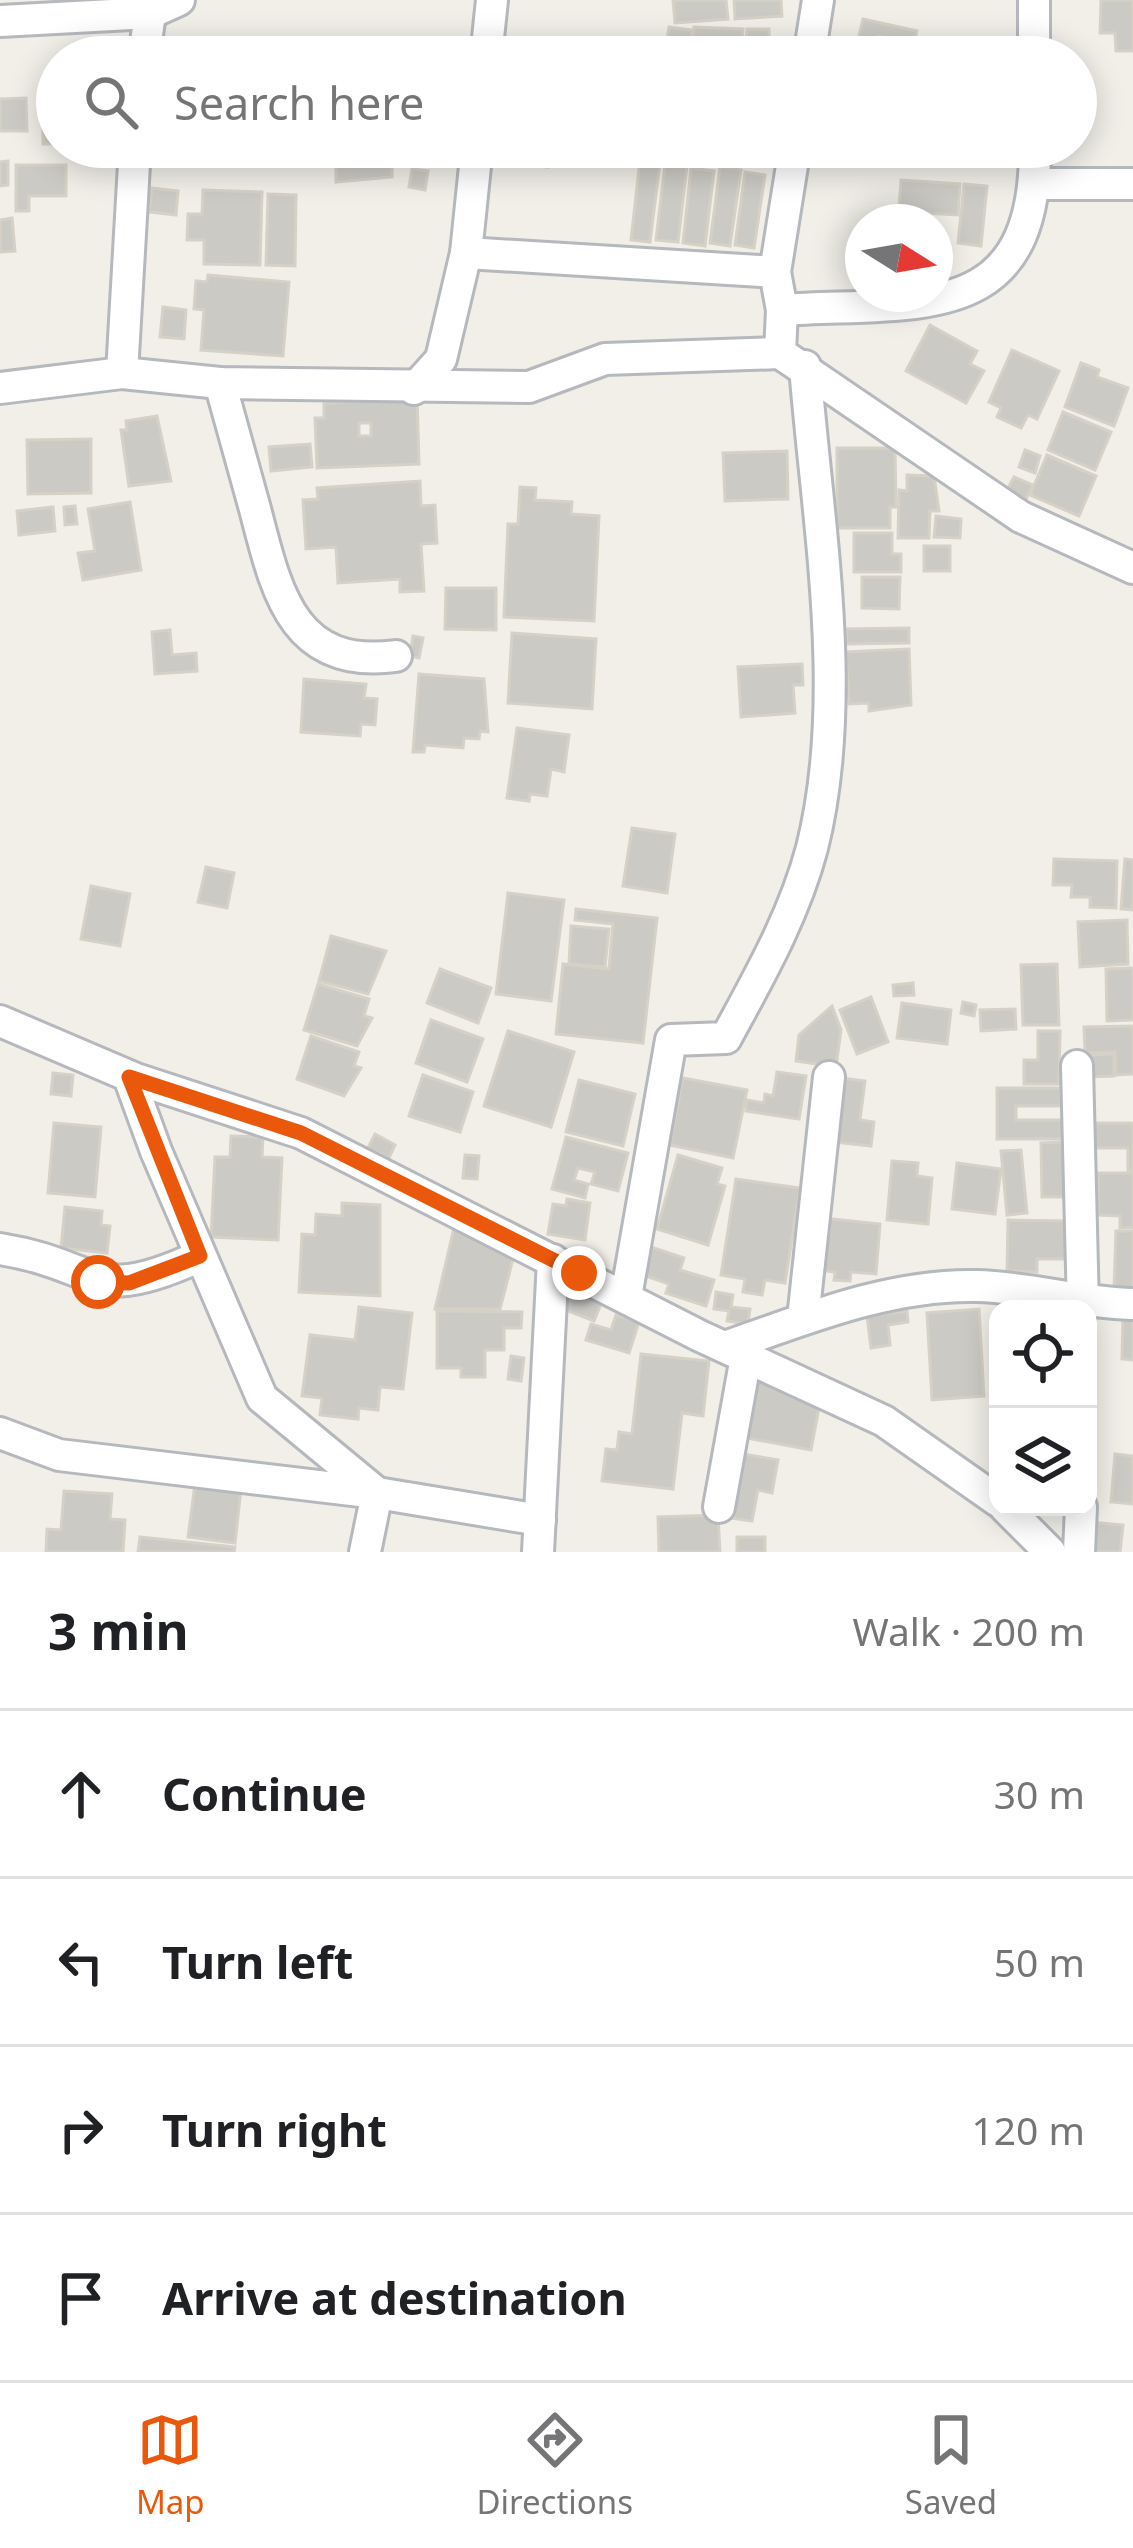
<!DOCTYPE html>
<html lang="en">
<head>
<meta charset="utf-8">
<style>
  body { margin:0; font-family:"Noto Sans",sans-serif; background:#f2f2f2; color:#202124 }
  .controls { position:absolute; right:36px; bottom:36px; display:grid; overflow:hidden; border-radius:24px; box-shadow:0 6px 30px #0003 }
  .controls button { width:108px; height:108px; display:grid; place-items:center; padding:0; border:0; border-bottom:3px solid #e0e0e0; background:#fff; color:#202124; font:60px sans-serif }
  .compass { position:absolute; left:845px; top:204px; width:108px; height:108px; border-radius:50%; background:#fff; box-shadow:0 6px 30px #0003; rotate:101deg }
  .stop { position:absolute; width:36px; height:36px; margin:-27px; border:9px solid #ea580c; border-radius:50%; background:#fff }
  .stop.end { background:#ea580c; border-color:#fff; box-shadow:0 3px 12px #0008 }
  .list { margin:0; padding:0; list-style:none }
  h2 { display:flex; justify-content:space-between; align-items:center; height:156px; margin:0; padding:0 48px; font-size:51px }
  h2 small { font-size:39px; font-weight:400; color:#757577 }
  .list li { display:grid; grid-template-columns:78px 1fr auto; gap:36px; align-items:center; box-sizing:border-box; height:168px; padding:0 48px; border-top:3px solid #e0e0e0 }
  .list b { display:block; font-size:45px; white-space:nowrap }
  .list em { font-size:39px; font-style:normal; color:#757577 }
  .icon { flex:none; width:66px; height:66px; fill:none; stroke:currentColor; stroke-width:2; stroke-linecap:round; stroke-linejoin:round }
  .map { position:relative; flex:none; width:1133px; height:1552px; overflow:hidden }
  .search { position:absolute; background:#fff; box-shadow:0 6px 30px #0003; left:36px; right:36px; top:36px; height:132px; display:flex; align-items:center; gap:30px; box-sizing:border-box; padding:0 42px; border-radius:66px; color:#757577; font-size:45px }
  .sheet { height:828px; background:#fff }
  nav { display:flex; justify-content:space-around; align-items:center; box-sizing:border-box; height:168px; border-top:3px solid #e0e0e0; background:#fff; font-size:33px; color:#757577 }
  nav a { display:grid; justify-items:center; gap:6px }
  nav .on { color:#ea580c }
  .map>svg:first-child { display:block }
  .building { fill:#cccac5; stroke:#d6d1c6; stroke-width:3; fill-rule:evenodd }
  .lines { fill:none; stroke-linecap:round; stroke-linejoin:round }
  .minor-casing { stroke:#b5b8bc; stroke-width:36 }
  .minor { stroke:#fff; stroke-width:30 }
  .route { stroke:#ea580c; stroke-width:15 }
</style>
</head>
<body>
<div class="map">
<svg width="1133" height="1552" viewBox="0 0 1133 1552">
  <rect width="100%" height="100%" fill="#f1efe8"/>
  <g class="building">
    <path d="M673 0H726L728 19 675 23Z"/>
    <path d="M734 0H781L782 16 735 19Z"/>
    <path d="M1101 0H1133V51H1116L1115 33H1100Z"/>
    <path d="M863 19 917 31 911 57H854ZM878 36 895 40 892 57 875 53Z"/>
    <path d="M669 27 692 30 688 57 665 54Z"/>
    <path d="M694 27 743 29 741 57H692Z"/>
    <path d="M747 29H769V41L746 40Z"/>
    <path d="M347 43 410 50 409 57H346Z"/>
    <path d="M26 98 27 131H0V99Z"/>
    <rect x="43" y="122" width="14" height="22"/>
    <path d="M348 147H406L407 165H392V177L336 182V164H348Z"/>
    <path d="M493 147 549 151 548 167 520 164 522 150Z"/>
    <path d="M584 147H636L635 154Z"/>
    <path d="M641 147H674L673 159 640 154Z"/>
    <path d="M640 160 660 163 650 242 631 240Z"/>
    <path d="M8 161V185L0 186V162Z"/>
    <path d="M665 164 687 166 678 242 656 240Z"/>
    <path d="M16 165H66V196H29V211H16Z"/>
    <path d="M720 167 741 170 730 246 710 243Z"/>
    <path d="M691 168 714 171 705 246 683 243Z"/>
    <path d="M412 169 428 171 425 190 409 187Z"/>
    <path d="M745 172 765 175 754 248 735 245Z"/>
    <path d="M901 180 960 184 958 215 924 213V222H898Z"/>
    <path d="M964 184 987 186 981 246 958 243Z"/>
    <path d="M152 188 178 191 176 215 149 212Z"/>
    <path d="M203 190 262 192 260 265 204 264V240H187L188 214H202Z"/>
    <path d="M268 194 296 195 295 266 266 265Z"/>
    <path d="M12 218 15 251 0 252V220Z"/>
    <path d="M208 275 289 282 283 356 201 350 204 310 194 309 196 281 207 282Z"/>
    <path d="M163 307 186 310 184 339 160 337Z"/>
    <path d="M930 325 977 351 970 364 984 371 966 403 906 371Z"/>
    <path d="M1012 350 1059 371 1037 419 1028 415 1021 428 997 417 1001 408 989 402Z"/>
    <path d="M1081 363 1099 370 1097 377 1128 388 1114 426 1065 407Z"/>
    <path d="M417 396 419 464 317 468 315 418H324V404ZM359 423H371V436H359Z"/>
    <path d="M1063 412 1111 432 1095 470 1048 450Z"/>
    <path d="M157 416 171 481 129 486 121 430H127L126 421Z"/>
    <path d="M91 439V493L28 494 27 440Z"/>
    <path d="M310 444 312 467 271 471 269 447Z"/>
    <path d="M837 448H895L896 507H890V528H837Z"/>
    <path d="M1025 450 1040 456 1035 473 1019 467Z"/>
    <path d="M787 451 788 499 725 501 723 453Z"/>
    <path d="M1047 455 1096 476 1079 516 1030 495Z"/>
    <path d="M907 475 934 476 939 511H930L929 538H898L899 490 907 491Z"/>
    <path d="M1014 477 1033 485 1026 499 1007 490Z"/>
    <path d="M420 481 421 506 435 505 437 543 421 544 424 591 400 592V579L338 583 336 547 306 549 303 500 318 499 317 488Z"/>
    <path d="M520 487 536 488 535 500 572 502 571 514 599 516 594 621 504 617 508 524H518Z"/>
    <path d="M130 502 141 570 83 580 78 553 95 551 88 509Z"/>
    <path d="M75 506 77 524 65 525 64 507Z"/>
    <path d="M53 507 55 531 19 535 17 511Z"/>
    <path d="M936 516 961 519 960 538 934 537Z"/>
    <path d="M854 533H892V554H901V572H854Z"/>
    <rect x="924" y="546" width="26" height="25"/>
    <path d="M862 577H900L899 609 862 608Z"/>
    <path d="M446 588H496V630L445 629Z"/>
    <path d="M909 628V643L846 644V629Z"/>
    <path d="M170 630 172 655 196 653 197 671 155 674 152 632Z"/>
    <path d="M512 633 596 639 592 709 508 703Z"/>
    <path d="M413 636 423 638 419 658 410 656Z"/>
    <path d="M909 649 911 705 869 711V703L849 704 846 652Z"/>
    <path d="M802 664 803 685H793L795 713 741 717 738 667Z"/>
    <path d="M419 674 484 679 488 732 480 731 479 739 464 738 463 748 425 745 424 752H413Z"/>
    <path d="M304 679 366 684 364 698 377 699 375 725 361 724 360 736 301 732Z"/>
    <path d="M517 728 569 735 564 772 551 769 547 796 530 794 529 801 507 798Z"/>
    <path d="M632 828 675 834 667 893 623 886Z"/>
    <path d="M1054 859 1117 861 1116 908 1090 907V897H1071L1072 885H1053Z"/>
    <path d="M1125 859 1133 860V910L1121 909Z"/>
    <path d="M206 867 234 873 227 908 198 902Z"/>
    <path d="M91 886 130 894 120 946 81 939Z"/>
    <path d="M508 893 564 900 551 1001 496 994Z"/>
    <path d="M576 909 657 918 643 1043 556 1034 563 964 609 969 613 924 575 920Z"/>
    <path d="M1127 920 1128 964 1080 967 1078 922Z"/>
    <path d="M571 926 609 929 605 967 569 964Z"/>
    <path d="M331 936 386 951 368 994 319 981Z"/>
    <path d="M1057 964 1059 1025H1023L1021 965Z"/>
    <path d="M1133 968V1020L1107 1021 1106 969Z"/>
    <path d="M440 969 491 988 478 1023 427 1003Z"/>
    <path d="M913 983 914 995 894 996 893 985Z"/>
    <path d="M318 984 369 999 364 1016 372 1018 357 1046 304 1030Z"/>
    <path d="M871 997 888 1042 857 1054 840 1010Z"/>
    <path d="M963 1002 976 1005 974 1016 961 1013Z"/>
    <path d="M902 1003 951 1010 947 1044 897 1038Z"/>
    <path d="M832 1006 841 1030 836 1067 796 1061 799 1035Z"/>
    <path d="M1015 1009 1016 1029 981 1031 980 1010Z"/>
    <path d="M431 1020 483 1039 467 1082 416 1063Z"/>
    <path d="M1133 1026V1074L1116 1075 1115 1052 1085 1053 1084 1027Z"/>
    <path d="M508 1031 574 1052 551 1127 484 1106Z"/>
    <path d="M1038 1031H1060L1059 1084H1024V1060H1038Z"/>
    <path d="M311 1036 359 1052 354 1066 361 1068 344 1096 297 1079Z"/>
    <path d="M1114 1054V1076L1088 1077 1087 1055Z"/>
    <path d="M777 1072 806 1076 799 1119 746 1111 747 1100 764 1103 765 1094 773 1096Z"/>
    <path d="M53 1073 73 1075 71 1096 51 1094Z"/>
    <path d="M423 1075 473 1092 460 1132 409 1116Z"/>
    <path d="M683 1078 747 1090 733 1158 670 1145Z"/>
    <path d="M842 1078 865 1081 860 1120 874 1122 871 1146 834 1142Z"/>
    <path d="M579 1080 635 1094 623 1146 566 1132Z"/>
    <path d="M997 1088H1061V1106H1016V1120H1064V1139H997Z"/>
    <path d="M54 1123 101 1127 95 1197 48 1193Z"/>
    <path d="M1093 1123H1133V1171H1128V1148H1093Z"/>
    <path d="M375 1134 395 1145 389 1158 368 1148Z"/>
    <path d="M231 1136 263 1137 262 1157 282 1158 278 1240 211 1237 215 1157H230Z"/>
    <path d="M566 1137 628 1153 618 1191 591 1184 595 1172 578 1168 574 1180 588 1184 585 1198 552 1189Z"/>
    <path d="M1065 1142 1066 1197H1042L1041 1143Z"/>
    <path d="M1021 1150 1027 1213 1007 1215 1001 1151Z"/>
    <path d="M465 1155 479 1156 477 1179 463 1178Z"/>
    <path d="M678 1155 722 1168 717 1184 725 1186 708 1245 657 1229Z"/>
    <path d="M892 1161 918 1163 917 1176 932 1178 928 1224 887 1220Z"/>
    <path d="M957 1163 1001 1169 995 1214 952 1209Z"/>
    <path d="M1098 1173H1133V1228H1120V1216L1098 1215Z"/>
    <path d="M736 1179 800 1188 785 1283 765 1280 762 1295 743 1292 745 1279 721 1275Z"/>
    <path d="M567 1199 590 1203 585 1240 548 1234 553 1204 566 1206Z"/>
    <path d="M342 1203 380 1205V1296L299 1292 302 1234 315 1235 316 1214 342 1216Z"/>
    <path d="M65 1207 102 1211 101 1225 110 1226 107 1253 61 1248Z"/>
    <path d="M823 1218 880 1224 876 1274 851 1272 850 1281 834 1280 835 1272 818 1270Z"/>
    <path d="M1008 1220 1066 1221V1259H1037V1272L1007 1271Z"/>
    <path d="M454 1228 513 1259 500 1309H435Z"/>
    <path d="M1116 1231H1133V1289H1114Z"/>
    <path d="M651 1247 684 1258 680 1270 714 1280 706 1306 666 1293 669 1284 643 1275Z"/>
    <path d="M566 1286 602 1301 594 1321 558 1307Z"/>
    <path d="M716 1292 733 1295 731 1307 750 1309 748 1324 727 1321 729 1311 714 1309Z"/>
    <path d="M359 1307 412 1313 403 1389 380 1387 378 1410 359 1408 358 1419 320 1415 322 1398 302 1396 310 1335 355 1340Z"/>
    <path d="M979 1309 984 1396 932 1400 927 1313Z"/>
    <path d="M437 1311 522 1312 521 1328H504V1350H485V1377H461V1368H437Z"/>
    <path d="M907 1311 908 1322 888 1325 890 1345 871 1348 867 1316Z"/>
    <path d="M616 1315 639 1322 629 1353 586 1340 591 1324 611 1330Z"/>
    <path d="M1123 1317 1133 1318V1360L1122 1359Z"/>
    <path d="M641 1354 709 1361 703 1416 682 1413 673 1489 602 1481 606 1449 617 1450 619 1432 632 1434Z"/>
    <path d="M511 1356 524 1358 521 1381 508 1379Z"/>
    <path d="M757 1377 821 1397 811 1450 747 1438Z"/>
    <path d="M743 1454 778 1460 772 1493 758 1490 752 1521 731 1518Z"/>
    <path d="M1115 1454 1133 1456V1504L1111 1502Z"/>
    <path d="M195 1484 241 1489 235 1543 188 1537Z"/>
    <path d="M64 1491 112 1494 110 1519 125 1520 123 1552H46L47 1529 61 1530Z"/>
    <path d="M718 1515 720 1552H659L658 1517Z"/>
    <path d="M1091 1522 1123 1525 1120 1552H1088Z"/>
    <path d="M140 1537 235 1547 234 1552H138Z"/>
    <rect x="737" y="1537" width="28" height="15"/>
  </g>
  <g class="lines">
    <g class="minor-casing">
      <g id="minor">
        <path d="M1034 0V57"/>
        <path d="M0 21 150 13 179 0"/>
        <path d="M144 57 150 13"/>
        <path d="M486 57 492 0"/>
        <path d="M809 57 818 0"/>
        <path d="M1035 184H1133"/>
        <path d="M466 253 775 272 782 310 780 353 1021 517 1133 568"/>
        <path d="M775 272 795 147"/>
        <path d="M782 310C919 301 1036 327 1035 147"/>
        <path d="M122 373 135 147"/>
        <path d="M220 383C232 425 243 467 255 509 276 589 291 670 396 656"/>
        <path d="M0 388 122 373 220 383 529 387 605 359 780 353"/>
        <path d="M414 389 441 359 466 253 477 147"/>
        <path d="M0 1021 136 1079 301 1133 700 1336 884 1421 998 1501"/>
        <path d="M1077 1066 1083 1309"/>
        <path d="M129 1077 156 1151 262 1398 377 1493 365 1552"/>
        <path d="M0 1249C100 1265 91 1307 200 1256"/>
        <path d="M626 1297 671 1040 726 1038C759 977 794 916 812 848 850 697 817 520 805 366"/>
        <path d="M803 1319 829 1077"/>
        <path d="M725 1347C805 1319 890 1284 976 1286 1029 1287 1080 1303 1133 1304"/>
        <path d="M0 1433 59 1455 377 1493 540 1520"/>
        <path d="M719 1507 746 1357"/>
        <path d="M1005 1507 1050 1552"/>
        <path d="M538 1552 553 1260"/>
        <path d="M1079 1552 1081 1507"/>
      </g>
    </g>
    <use href="#minor" class="minor"/>
  </g>
  <g class="lines">
    <path class="route" d="M98 1282 129 1283 200 1256 129 1077 301 1133 579 1273"/>
  </g>
</svg>
<div class="controls">
<button><svg class="icon" aria-label="locate" viewBox="0 0 24 24"><circle cx="12" cy="12" r="6"/><path d="M12 2v4M12 18v4M2 12h4M18 12h4"/></svg></button>
<button><svg class="icon" aria-label="layers" viewBox="0 0 24 24"><path d="M12 4l9 5-9 5-9-5zM3 14l9 5 9-5"/></svg></button>
</div>
<svg class="compass" viewBox="-18 -18 36 36"><path d="M0-13l5 13h-10z" fill="#e53935"/><path d="M0 13l5-13h-10z" fill="#757577"/></svg>
<div class="stop" style="left:98px;top:1282px"></div>
<div class="stop end" style="left:579px;top:1273px"></div>
<div class="search"><svg class="icon" aria-label="search" viewBox="0 0 24 24"><circle cx="10" cy="10" r="6"/><path d="M15 15l6 6"/></svg>Search here</div>
</div>
<section class="sheet">
<h2>3 min<small>Walk · 200 m</small></h2>
<ul class="list">
<li><svg class="icon" aria-label="ahead" viewBox="0 0 24 24"><path d="M12 20V5M6 11l6-6 6 6"/></svg><div><b>Continue</b></div><em>30 m</em></li>
<li><svg class="icon" aria-label="left" viewBox="0 0 24 24"><path d="M17 20v-9H6M10 6l-5 5 5 5"/></svg><div><b>Turn left</b></div><em>50 m</em></li>
<li><svg class="icon" aria-label="right" viewBox="0 0 24 24"><path d="M7 20v-9h11M14 6l5 5-5 5"/></svg><div><b>Turn right</b></div><em>120 m</em></li>
<li><svg class="icon" aria-label="arrive" viewBox="0 0 24 24"><path d="M6 21V4h12l-3 4 3 4H6"/></svg><div><b>Arrive at destination</b></div></li>
</ul>
</section>
<nav>
<a class="on"><svg class="icon" aria-label="map" viewBox="0 0 24 24"><path d="M3 6l6-2 6 2 6-2v14l-6 2-6-2-6 2zM9 4v14M15 6v14"/></svg>Map</a>
<a><svg class="icon" aria-label="directions" viewBox="0 0 24 24"><path d="M12 3l9 9-9 9-9-9zM9 14v-3h6M13 9l2 2-2 2"/></svg>Directions</a>
<a><svg class="icon" aria-label="saved" viewBox="0 0 24 24"><path d="M7 4h10v16l-5-4-5 4z"/></svg>Saved</a>
</nav>
</body>
</html>
